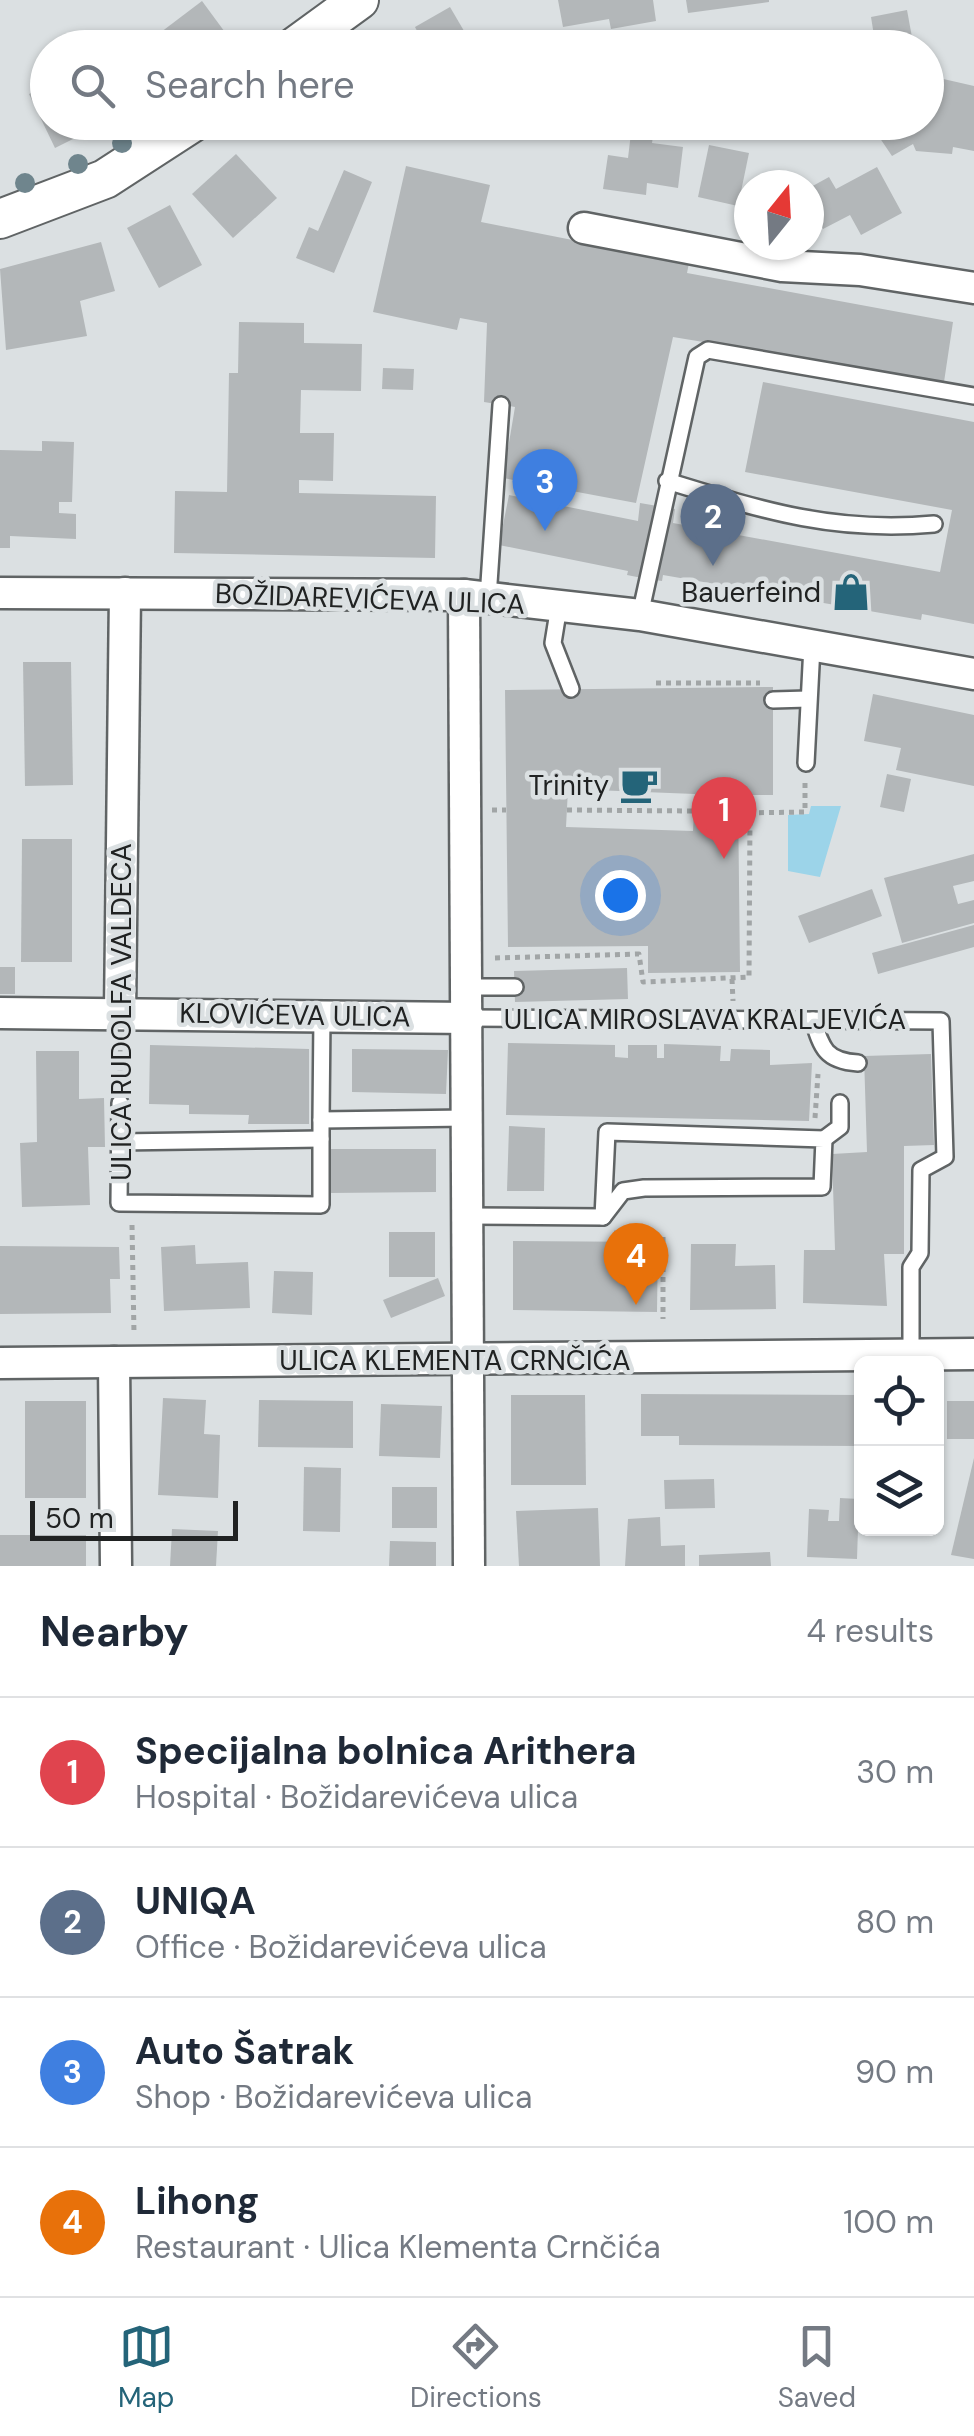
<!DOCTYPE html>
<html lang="en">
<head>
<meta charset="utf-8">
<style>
  body { margin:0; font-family:"DM Sans",sans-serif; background:#f2f2f3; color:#1f2937 }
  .controls { position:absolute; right:30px; bottom:30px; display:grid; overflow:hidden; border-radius:15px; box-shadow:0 2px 8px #0004 }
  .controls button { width:90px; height:90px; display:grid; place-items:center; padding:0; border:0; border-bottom:2px solid #e0e1e3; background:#fff; color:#1f2937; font:50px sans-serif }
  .compass { position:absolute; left:734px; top:170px; width:90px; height:90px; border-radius:50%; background:#fff; box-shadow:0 2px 8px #0004; rotate:18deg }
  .scale { position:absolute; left:30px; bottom:25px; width:208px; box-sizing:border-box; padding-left:10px; border:5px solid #202222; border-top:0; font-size:28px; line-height:35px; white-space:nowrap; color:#202222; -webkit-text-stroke:8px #dbe0e2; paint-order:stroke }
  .you { position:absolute; left:620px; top:895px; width:35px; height:35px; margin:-25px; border:8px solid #fff; border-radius:50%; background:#1a73e8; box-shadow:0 0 0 15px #1a73e833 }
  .badge { display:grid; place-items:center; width:65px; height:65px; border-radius:50%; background:#246479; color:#fff; font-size:32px; font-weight:700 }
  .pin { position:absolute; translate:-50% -82px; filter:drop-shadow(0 2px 5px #0008) }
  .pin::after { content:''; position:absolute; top:52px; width:35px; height:30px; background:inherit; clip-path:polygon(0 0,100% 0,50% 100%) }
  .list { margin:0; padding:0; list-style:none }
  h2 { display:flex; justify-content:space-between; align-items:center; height:130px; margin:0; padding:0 40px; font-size:42px }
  h2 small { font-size:32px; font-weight:400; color:#747a83 }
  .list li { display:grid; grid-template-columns:65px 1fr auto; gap:30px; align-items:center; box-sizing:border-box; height:150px; padding:0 40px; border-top:2px solid #e0e1e3 }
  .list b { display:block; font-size:38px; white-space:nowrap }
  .list p { margin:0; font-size:32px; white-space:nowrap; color:#747a83 }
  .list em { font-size:32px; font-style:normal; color:#747a83 }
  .icon { flex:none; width:55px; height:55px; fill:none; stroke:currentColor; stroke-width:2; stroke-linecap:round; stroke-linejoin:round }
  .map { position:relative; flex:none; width:974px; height:1566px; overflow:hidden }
  .search { position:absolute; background:#fff; box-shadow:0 2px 8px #0004; left:30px; right:30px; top:30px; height:110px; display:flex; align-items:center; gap:25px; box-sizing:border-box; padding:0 35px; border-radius:55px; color:#747a83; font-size:38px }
  .sheet { height:730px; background:#fff }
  nav { display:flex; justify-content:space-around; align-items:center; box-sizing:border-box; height:140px; border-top:2px solid #e0e1e3; background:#fff; font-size:28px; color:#747a83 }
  nav a { display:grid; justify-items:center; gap:5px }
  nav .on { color:#246479 }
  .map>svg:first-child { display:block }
  .green { fill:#9cd4e9 }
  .building { fill:#b3b7b9; fill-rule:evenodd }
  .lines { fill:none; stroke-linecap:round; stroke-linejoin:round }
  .service-casing { stroke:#606465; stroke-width:20 }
  .minor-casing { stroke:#606465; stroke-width:35 }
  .tertiary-casing { stroke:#606465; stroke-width:42 }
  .path { stroke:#a1a5a6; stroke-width:5; stroke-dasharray:5 5; stroke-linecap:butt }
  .service { stroke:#fff; stroke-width:15 }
  .minor { stroke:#fff; stroke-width:30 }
  .tertiary { stroke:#fff; stroke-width:38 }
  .tree { fill:#6f858d }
  .labels { text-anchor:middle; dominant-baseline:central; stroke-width:9; stroke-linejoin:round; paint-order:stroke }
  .poi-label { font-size:28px; fill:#202222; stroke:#dbe0e2; text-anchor:end }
  .street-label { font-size:28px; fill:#202222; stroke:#dbe0e2 }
</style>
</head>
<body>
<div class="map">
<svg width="974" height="1566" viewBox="0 0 974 1566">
  <rect width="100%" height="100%" fill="#dbe0e2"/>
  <path class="green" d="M811 806H841L820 877 788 871V815L809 814Z"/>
  <g class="building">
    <path d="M558 0H653L656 21 611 29 609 19 563 27Z"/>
    <path d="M686 0H769V2L688 13Z"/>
    <path d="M202 1 230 39 218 48H140Z"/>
    <path d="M450 7 474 48H426L415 27Z"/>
    <path d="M907 10 914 48H876L871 17Z"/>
    <path d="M926 75 974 86V151L953 147 952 154 916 151 913 144 892 156 869 122H926Z"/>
    <path d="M48 85V122H107L55 148 29 94Z"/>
    <path d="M631 133 653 136 652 143 683 147 678 188 647 183 646 195 603 189 608 155 628 158Z"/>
    <path d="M709 145 749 153 738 206 698 197Z"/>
    <path d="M236 154 277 198 233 238 192 194Z"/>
    <path d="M406 166 490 185 481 222 689 263 687 273 953 322 944 382 673 337 636 503 503 478 515 407 484 402 487 323 460 318 457 330 373 312Z"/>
    <path d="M877 167 902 213 861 235 850 215 823 229 809 204V188L829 177 836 189Z"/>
    <path d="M344 170 372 182 334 273 296 258 309 227 318 231Z"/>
    <path d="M170 205 202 265 159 288 127 228Z"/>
    <path d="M101 242 115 291 80 301 87 336 6 350 0 269Z"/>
    <path d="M239 322 304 323V343L362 344 361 391 301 390 300 433H334L333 481 299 480V493L436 496 435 558 174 553 175 491 227 492 229 373H238Z"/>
    <path d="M383 368 414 369 413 390 382 389Z"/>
    <path d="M763 382 974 422V624L922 614 921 620 663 575 662 581 647 579 627 575 628 571 499 545 509 495 638 521 640 503 675 509 673 523 940 572 952 510 745 472Z"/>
    <path d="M42 441 74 442 72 502H59V513L76 514V539L10 536V548H0V450L42 451Z"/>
    <path d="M23 662H71L73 785 25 786Z"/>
    <path d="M773 687V795H738L740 972 648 973V946L508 947 505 690ZM568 789 695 794 693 831 566 827Z"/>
    <path d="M873 694 974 715V786L896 770 901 748 864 741Z"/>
    <path d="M887 774 911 779 904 812 880 807Z"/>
    <path d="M22 839H72V962H21Z"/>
    <path d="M974 854V881L953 886 958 904 974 900V923L902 943 884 878Z"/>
    <path d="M872 889 882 916 809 943 798 916Z"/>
    <path d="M974 925V947L878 974 872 953Z"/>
    <rect x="0" y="967" width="15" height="27"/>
    <path d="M627 968 628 999 515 1002 514 971Z"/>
    <path d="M508 1043 615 1045V1057L628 1058V1045H657V1058H664V1044L721 1046 720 1061H730L731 1049 770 1050V1065L812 1063 809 1121 506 1115Z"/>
    <path d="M150 1045 309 1049V1124H248L249 1115 189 1114V1105L149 1104Z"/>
    <path d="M352 1049 448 1050 446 1094 352 1092Z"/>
    <path d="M36 1051H79V1099L104 1098 105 1147H88L90 1205 22 1207 20 1143 37 1142Z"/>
    <path d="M931 1054 934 1145 904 1146V1254H884L887 1306 803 1303 804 1250H835L832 1154 867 1152 864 1056Z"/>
    <path d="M509 1126 545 1128 544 1191H507Z"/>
    <path d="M328 1149H436V1192L329 1193Z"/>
    <rect x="389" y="1232" width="46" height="45"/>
    <path d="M513 1241 658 1242 657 1312 513 1310Z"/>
    <path d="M691 1244H736L735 1266 775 1265 776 1309 690 1310Z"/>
    <path d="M195 1245 196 1264 248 1262 250 1308 164 1311 161 1247Z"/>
    <path d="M0 1246 119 1247 120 1279H110L111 1313 0 1314Z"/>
    <path d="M274 1271 313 1272 312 1315 272 1313Z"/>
    <path d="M438 1278 445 1296 391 1318 383 1300Z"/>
    <path d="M641 1394 861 1395V1446L679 1445V1436H641Z"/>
    <path d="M511 1395H585L586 1485H511Z"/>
    <path d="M163 1398 206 1400 204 1434 220 1435 218 1498 158 1495Z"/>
    <path d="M259 1400 353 1401V1448L258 1447Z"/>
    <rect x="25" y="1401" width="61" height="97"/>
    <rect x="947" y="1401" width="27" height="38"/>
    <path d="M381 1404 442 1406 440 1458 379 1456Z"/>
    <path d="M974 1458V1559L951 1555Z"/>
    <path d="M304 1467 341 1468 340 1532 303 1531Z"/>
    <path d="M714 1479 715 1508 665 1509 664 1480Z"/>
    <rect x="392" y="1487" width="45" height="41"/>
    <path d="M840 1498 859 1499 857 1559 807 1557 809 1509 829 1510 828 1521H839Z"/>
    <path d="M598 1508 600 1566H519L516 1511Z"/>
    <path d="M660 1517 661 1546 685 1545V1566H625L628 1519Z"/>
    <path d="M172 1529 218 1531 216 1566H170Z"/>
    <rect x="0" y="1535" width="86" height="31"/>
    <path d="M390 1541 436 1542V1566H389Z"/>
    <path d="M770 1552 771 1566H699V1555Z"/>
  </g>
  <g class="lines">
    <g class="service-casing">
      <g id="service">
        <path d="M667 481C762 510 832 533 934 524"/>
        <path d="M488 598 501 405"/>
        <path d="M559 606 553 643 571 689"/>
        <path d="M640 615 697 357 708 350 974 396"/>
        <path d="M773 700 808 699"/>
        <path d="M806 763 812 646"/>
        <path d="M468 987H515"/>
        <path d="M322 1016 321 1120 467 1118"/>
        <path d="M469 1018 941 1021 945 1157 921 1170 920 1253 911 1267V1355"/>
        <path d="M813 1020C822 1049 826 1061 858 1063"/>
        <path d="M120 1103 119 1203 321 1205V1120"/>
        <path d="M607 1132 824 1139 822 1187 644 1188 623 1191 603 1217Z"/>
        <path d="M824 1139 840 1127V1103"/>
        <path d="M119 1142 321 1139"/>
        <path d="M471 1216 603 1217"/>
      </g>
    </g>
    <g class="minor-casing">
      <g id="minor">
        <path d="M584 228 782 266 860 270 974 288"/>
        <path d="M0 593 464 595 640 615 974 674"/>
        <path d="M464 595 469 1566"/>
        <path d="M0 1013 469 1018"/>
        <path d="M120 1013 125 593"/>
        <path d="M114 1362 116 1566"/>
        <path d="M0 1363 974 1354"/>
      </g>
    </g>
    <g class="tertiary-casing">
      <g id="tertiary">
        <path d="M293 48 359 0"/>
        <path d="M0 219 105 179 193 122"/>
      </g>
    </g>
    <g class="path">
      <path d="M656 683H760"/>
      <path d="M492 810H506"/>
      <path d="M567 810 694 811"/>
      <path d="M739 813 805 812V781"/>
      <path d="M495 958 639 954 643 982 749 977 750 814"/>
      <path d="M732 979 733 1001"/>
      <path d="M120 1085V1041"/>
      <path d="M815 1118 818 1074"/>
      <path d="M132 1225 134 1334"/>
      <path d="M614 1233 663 1236V1319"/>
    </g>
    <use href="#service" class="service"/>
    <use href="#minor" class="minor"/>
    <use href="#tertiary" class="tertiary"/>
  </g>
  <g class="tree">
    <circle cx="122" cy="143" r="10"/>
    <circle cx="78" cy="164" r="10"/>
    <circle cx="25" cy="183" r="10"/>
  </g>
  <defs>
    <g id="shop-bare" transform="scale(3)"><path d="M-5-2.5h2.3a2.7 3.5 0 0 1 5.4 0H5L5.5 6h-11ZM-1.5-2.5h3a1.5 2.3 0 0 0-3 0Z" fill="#246479" stroke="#dbe0e2" stroke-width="2.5" paint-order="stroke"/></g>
    <g id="cafe-bare" transform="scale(3)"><path d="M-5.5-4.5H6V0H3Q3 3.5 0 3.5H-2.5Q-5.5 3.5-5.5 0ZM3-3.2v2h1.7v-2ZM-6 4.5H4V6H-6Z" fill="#246479" stroke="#dbe0e2" stroke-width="2.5" paint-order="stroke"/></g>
  </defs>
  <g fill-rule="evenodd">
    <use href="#shop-bare" x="851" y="592"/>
    <use href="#cafe-bare" x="639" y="785"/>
  </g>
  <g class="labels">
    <g class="poi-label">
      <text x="821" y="592">Bauerfeind</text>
      <text x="609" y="785">Trinity</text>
    </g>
    <g class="street-label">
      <text transform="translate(370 599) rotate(2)">BOŽIDAREVIĆEVA ULICA</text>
      <text transform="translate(121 1012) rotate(-90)">ULICA RUDOLFA VALDECA</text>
      <text transform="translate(295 1015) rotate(1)">KLOVIĆEVA ULICA</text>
      <text x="705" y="1019">ULICA MIROSLAVA KRALJEVIĆA</text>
      <text x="455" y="1360">ULICA KLEMENTA CRNČIĆA</text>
    </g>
  </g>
</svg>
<div class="controls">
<button><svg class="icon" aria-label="locate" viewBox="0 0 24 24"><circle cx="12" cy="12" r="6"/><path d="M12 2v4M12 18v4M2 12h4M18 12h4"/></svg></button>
<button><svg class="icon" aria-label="layers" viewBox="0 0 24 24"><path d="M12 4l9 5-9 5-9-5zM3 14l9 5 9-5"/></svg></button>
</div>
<svg class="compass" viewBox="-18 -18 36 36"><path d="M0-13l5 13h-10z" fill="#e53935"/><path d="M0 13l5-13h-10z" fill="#747a83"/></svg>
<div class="scale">50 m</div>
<div class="you"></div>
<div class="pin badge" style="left:724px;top:859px;background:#e0444e">1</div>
<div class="pin badge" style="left:713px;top:566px;background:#5c6f8a">2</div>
<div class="pin badge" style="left:545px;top:531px;background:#3f7fe0">3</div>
<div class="pin badge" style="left:636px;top:1305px;background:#e8710a">4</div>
<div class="search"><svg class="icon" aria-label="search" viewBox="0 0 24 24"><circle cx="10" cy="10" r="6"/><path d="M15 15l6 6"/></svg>Search here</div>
</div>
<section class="sheet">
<h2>Nearby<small>4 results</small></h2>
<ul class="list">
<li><span class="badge" style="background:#e0444e">1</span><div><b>Specijalna bolnica Arithera</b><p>Hospital · Božidarevićeva ulica</p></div><em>30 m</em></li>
<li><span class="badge" style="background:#5c6f8a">2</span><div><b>UNIQA</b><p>Office · Božidarevićeva ulica</p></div><em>80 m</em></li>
<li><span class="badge" style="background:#3f7fe0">3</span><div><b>Auto Šatrak</b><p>Shop · Božidarevićeva ulica</p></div><em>90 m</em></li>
<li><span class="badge" style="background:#e8710a">4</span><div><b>Lihong</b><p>Restaurant · Ulica Klementa Crnčića</p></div><em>100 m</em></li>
</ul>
</section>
<nav>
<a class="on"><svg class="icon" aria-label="map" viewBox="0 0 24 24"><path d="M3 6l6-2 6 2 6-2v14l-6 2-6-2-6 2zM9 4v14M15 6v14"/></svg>Map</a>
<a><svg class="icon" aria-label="directions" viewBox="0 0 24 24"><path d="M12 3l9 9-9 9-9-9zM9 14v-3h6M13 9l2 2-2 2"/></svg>Directions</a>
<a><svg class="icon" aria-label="saved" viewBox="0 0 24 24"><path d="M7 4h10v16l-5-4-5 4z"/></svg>Saved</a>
</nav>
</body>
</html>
